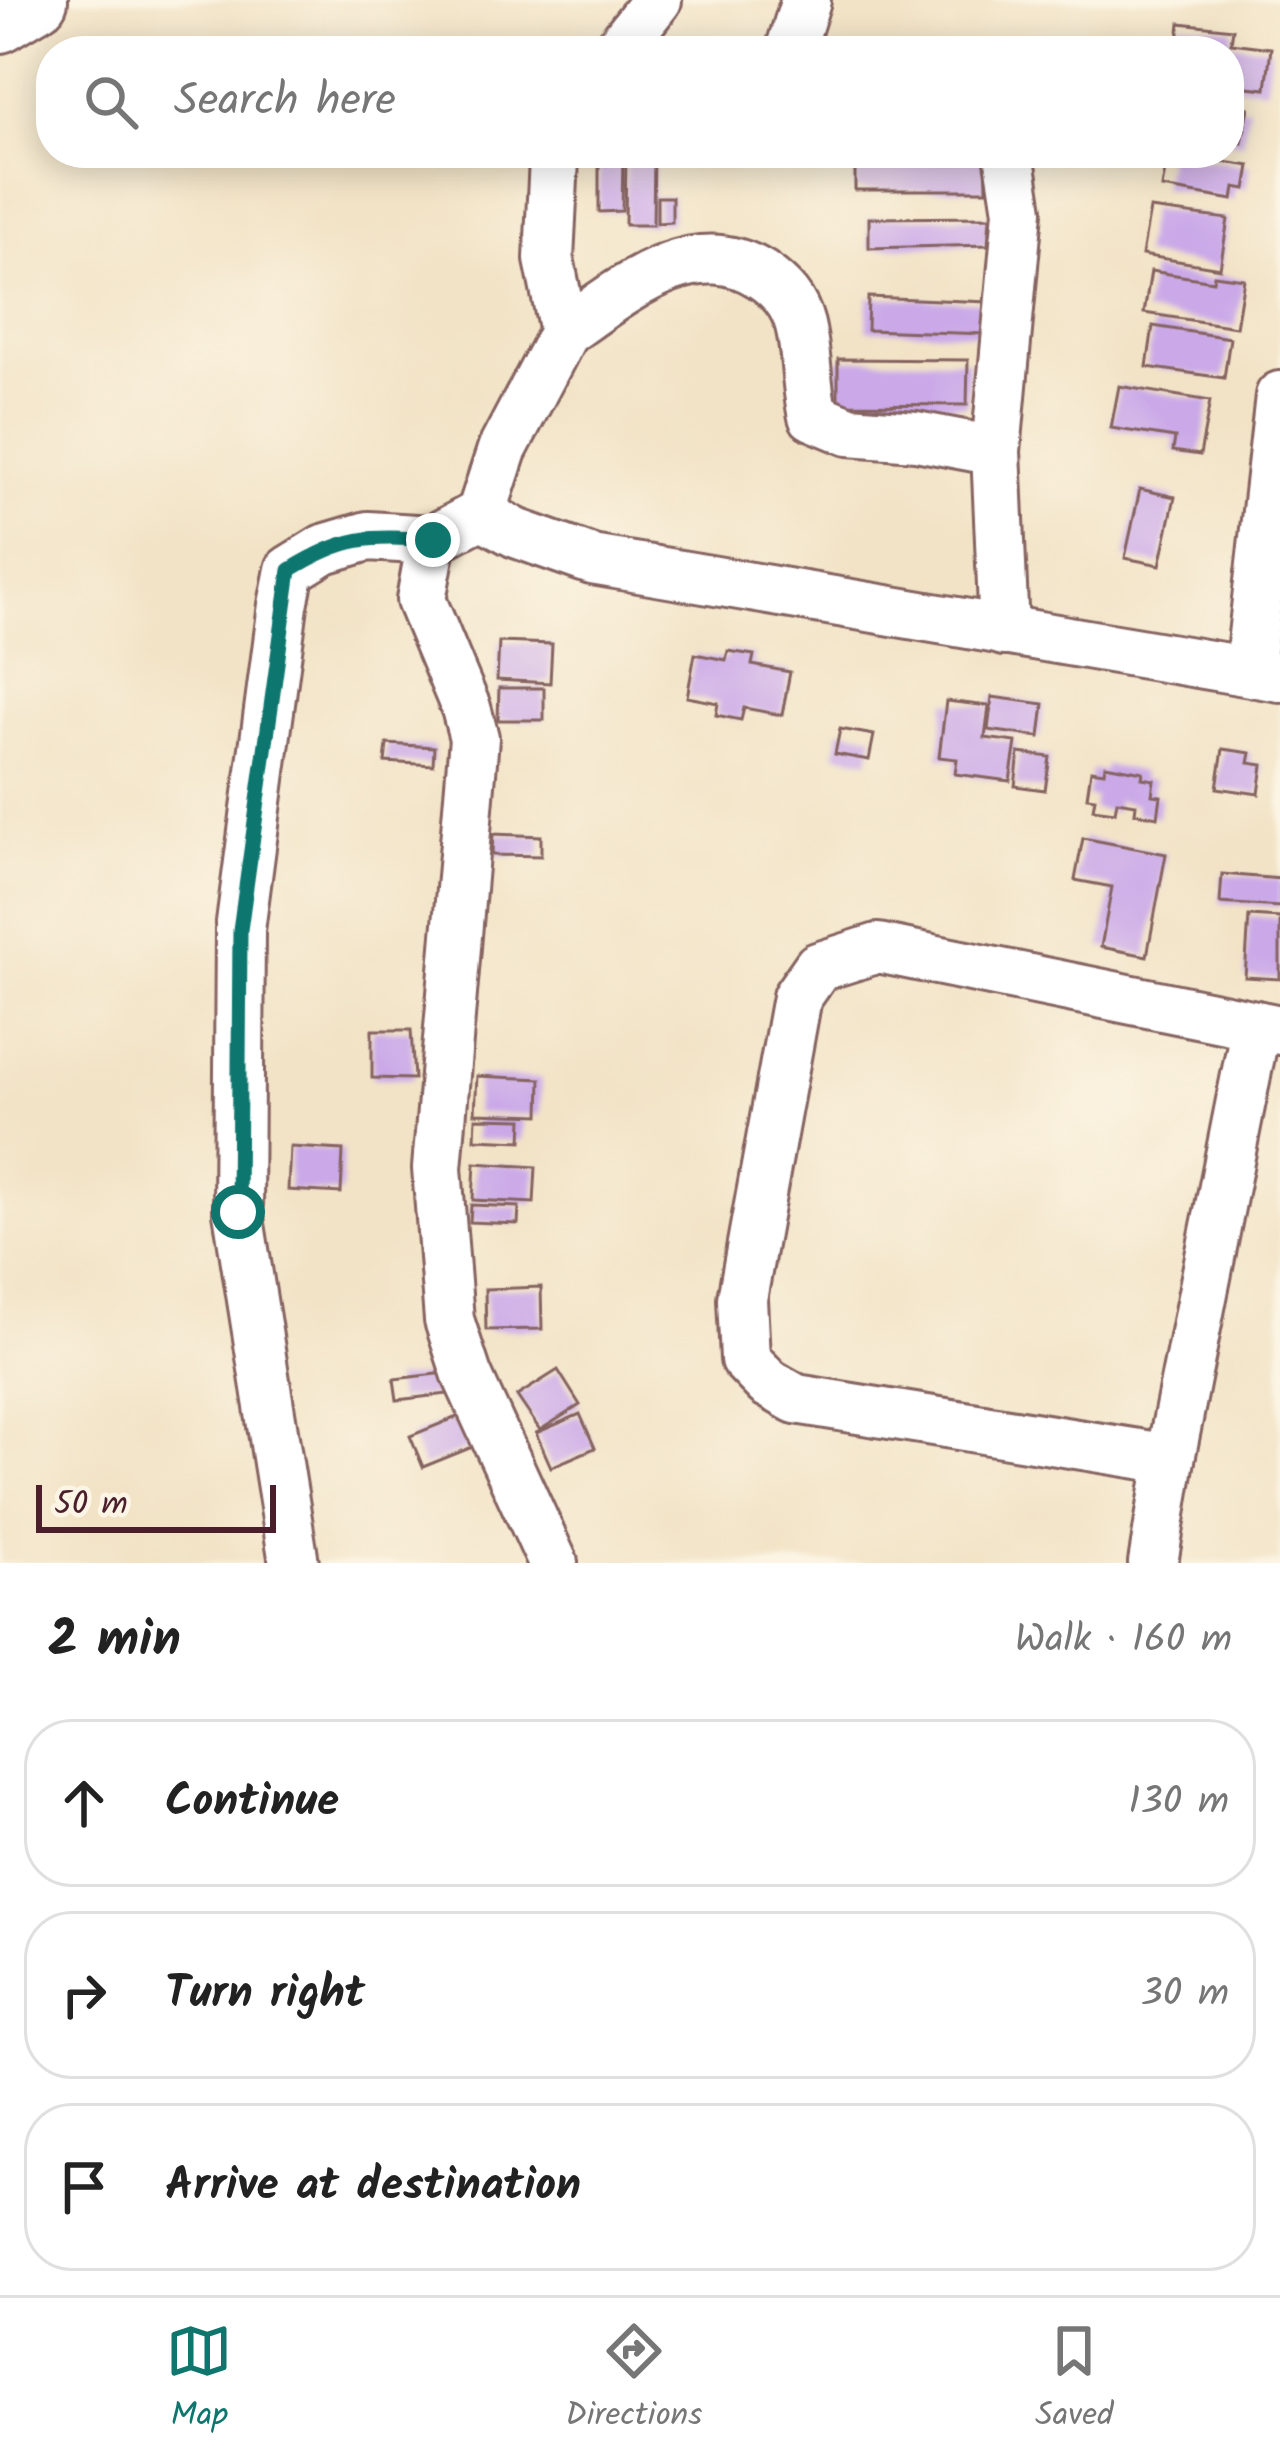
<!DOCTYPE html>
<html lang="en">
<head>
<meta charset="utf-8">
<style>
  body { margin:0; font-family:Kalam,sans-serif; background:#f6f6f6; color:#222 }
  .scale { position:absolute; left:36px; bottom:30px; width:240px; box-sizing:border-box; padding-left:12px; border:6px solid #4a1f2b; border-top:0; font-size:33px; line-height:42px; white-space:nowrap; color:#4a1f2b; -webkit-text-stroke:9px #fcf5e5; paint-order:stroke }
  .stop { position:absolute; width:36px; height:36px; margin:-27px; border:9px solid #0f766e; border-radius:50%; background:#fff }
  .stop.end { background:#0f766e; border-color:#fff; box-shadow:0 3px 12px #0008 }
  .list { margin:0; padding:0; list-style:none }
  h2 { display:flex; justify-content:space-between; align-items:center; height:156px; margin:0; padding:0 48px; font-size:51px }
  h2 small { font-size:39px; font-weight:400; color:#767676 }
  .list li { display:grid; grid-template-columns:78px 1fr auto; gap:36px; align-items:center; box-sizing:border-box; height:168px; margin:0 24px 24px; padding:0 24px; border:3px solid #e0e0e0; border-radius:48px }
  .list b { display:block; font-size:45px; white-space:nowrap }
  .list em { font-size:39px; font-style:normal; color:#767676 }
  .icon { flex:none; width:66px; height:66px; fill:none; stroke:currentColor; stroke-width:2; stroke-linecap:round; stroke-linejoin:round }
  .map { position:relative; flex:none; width:1280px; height:1563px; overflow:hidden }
  .search { position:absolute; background:#fff; box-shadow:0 6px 30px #0003; left:36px; right:36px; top:36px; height:132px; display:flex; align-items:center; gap:30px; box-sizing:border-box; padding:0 42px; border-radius:48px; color:#767676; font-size:45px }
  .sheet { height:732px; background:#fff }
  nav { display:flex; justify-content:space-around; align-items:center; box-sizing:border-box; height:168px; border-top:3px solid #e0e0e0; background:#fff; font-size:33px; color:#767676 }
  nav a { display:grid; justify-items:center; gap:6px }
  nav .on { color:#0f766e }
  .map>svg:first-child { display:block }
  .building { fill:#cba9e8 }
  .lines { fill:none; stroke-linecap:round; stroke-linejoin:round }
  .minor-casing { stroke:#856461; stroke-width:54 }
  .major-casing { stroke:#856461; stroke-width:66 }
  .minor { stroke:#fff; stroke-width:48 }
  .major { stroke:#fff; stroke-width:60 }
  .route { stroke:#0f766e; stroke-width:15 }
</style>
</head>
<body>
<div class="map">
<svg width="1280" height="1563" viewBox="0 0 1280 1563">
  <rect width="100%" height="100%" fill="#fcf5e5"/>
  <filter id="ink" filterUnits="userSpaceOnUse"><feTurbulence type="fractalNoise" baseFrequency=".00833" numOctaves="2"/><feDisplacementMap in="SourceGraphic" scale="24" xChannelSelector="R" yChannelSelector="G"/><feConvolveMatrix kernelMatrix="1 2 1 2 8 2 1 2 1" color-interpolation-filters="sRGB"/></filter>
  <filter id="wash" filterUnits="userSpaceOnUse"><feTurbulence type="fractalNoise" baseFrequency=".004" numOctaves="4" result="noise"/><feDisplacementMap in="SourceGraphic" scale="48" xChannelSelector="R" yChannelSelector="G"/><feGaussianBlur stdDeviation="2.7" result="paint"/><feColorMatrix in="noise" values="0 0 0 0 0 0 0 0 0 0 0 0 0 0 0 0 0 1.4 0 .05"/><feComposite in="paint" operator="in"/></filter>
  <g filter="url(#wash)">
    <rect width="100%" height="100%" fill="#f2e3c6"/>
    <g id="blocks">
      <g class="building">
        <path d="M1180 23 1233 29 1231 43 1271 48 1266 89 1229 85V51H1177Z"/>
        <path d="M1229 105 1249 108 1242 143 1229 141Z"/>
        <path d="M599 153H623L622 211 599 212Z"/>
        <path d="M626 153H654L653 225H625Z"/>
        <path d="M855 153H986L987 190H855Z"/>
        <path d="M1168 153 1250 166 1246 189 1235 187 1233 200 1162 188Z"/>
        <path d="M657 197H672V222L657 223Z"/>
        <path d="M1150 209 1228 219 1220 268 1142 255Z"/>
        <path d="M990 217 988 245 869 248V218Z"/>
        <path d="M1151 271 1213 281 1214 275 1244 279 1236 327 1144 313Z"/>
        <path d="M868 297 988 302 987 334 867 330Z"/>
        <path d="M1153 326 1230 338 1224 378 1147 367Z"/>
        <path d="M838 359 968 360 967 405 838 404Z"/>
        <path d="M1119 386 1210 401 1200 455 1173 451 1175 438 1111 428Z"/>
        <path d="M1140 489 1175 497 1160 565 1125 558Z"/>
        <path d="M499 642 552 644 550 683 497 680Z"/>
        <path d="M728 651 754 655 752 665 790 672 782 715 744 708 741 720 716 715 718 703 687 697 695 654 726 660Z"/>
        <path d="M499 688H544V720H498Z"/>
        <path d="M992 697 1044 704 1040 737 988 730Z"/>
        <path d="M946 701 989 706 985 738 1016 742 1010 781 955 774 957 759 939 757Z"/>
        <path d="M840 729 874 735 869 760 835 754Z"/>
        <path d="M387 744 434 747 433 765 385 762Z"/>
        <path d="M1223 749 1251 753 1249 763 1263 765 1259 794 1217 788Z"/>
        <path d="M1019 753 1050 757 1045 790 1015 786Z"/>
        <path d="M1105 765 1143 772 1142 778 1154 780 1152 795 1161 796 1158 817 1135 813 1136 804 1117 801 1115 812 1093 809 1095 798 1087 797 1091 770 1104 772Z"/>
        <path d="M493 834 541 836V856L492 855Z"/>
        <path d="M1083 838 1166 854 1147 956 1101 947 1112 887 1075 880Z"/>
        <path d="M1222 874 1280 879V907L1220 903Z"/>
        <path d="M1249 916 1280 918V979L1245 977Z"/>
        <path d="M372 1030H411L414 1079 372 1078Z"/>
        <path d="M477 1076 541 1079 540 1115 475 1113Z"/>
        <path d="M476 1118 523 1119 522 1141 475 1139Z"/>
        <path d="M290 1147 343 1150 341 1193 288 1190Z"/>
        <path d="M475 1163 536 1167 534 1203 473 1200Z"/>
        <path d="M471 1205 519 1207 518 1224 470 1222Z"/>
        <path d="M541 1287 542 1329 486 1330 485 1289Z"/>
        <path d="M558 1370 580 1405 540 1430 517 1396Z"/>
        <path d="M446 1373 448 1394 397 1400 394 1379Z"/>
        <path d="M580 1414 595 1448 551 1467 536 1433Z"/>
        <path d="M462 1415 475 1446 423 1467 410 1436Z"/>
      </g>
    </g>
  </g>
  <g filter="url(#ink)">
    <use href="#blocks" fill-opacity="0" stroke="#856461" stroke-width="3"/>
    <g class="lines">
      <g class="minor-casing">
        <g id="minor">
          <path d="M617 51 657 0"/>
          <path d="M790 51 806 0"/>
          <path d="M564 332C621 293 692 230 762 275 781 288 794 302 800 325 807 354 806 386 813 416L849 431 916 436 996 451"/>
          <path d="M481 514 516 533 592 560 1280 677"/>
          <path d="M432 540 421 600 466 708 474 738 437 1168 449 1320 467 1375 553 1563"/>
          <path d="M1004 631 996 451 1018 211 1009 153"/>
          <path d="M1249 671 1280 396"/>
          <path d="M1170 1459 1256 1025"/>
          <path d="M294 1563 238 1212 240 930 283 605 290 570 324 549 368 536 432 540 481 514 502 450 564 332 549 259 554 159 558 153"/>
          <path d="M1153 1563 1170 1459 796 1399 768 1383 745 1359 742 1299 797 997 818 967 878 948 1280 1030"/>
        </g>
      </g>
      <g class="major-casing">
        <path id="major" d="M0 22 37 0"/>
      </g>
      <use href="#minor" class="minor"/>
      <use href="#major" class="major"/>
    </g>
  </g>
  <g class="lines" filter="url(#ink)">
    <path class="route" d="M238 1212 240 930 290 570C346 535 369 536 433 540"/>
  </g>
</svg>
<div class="scale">50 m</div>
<div class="stop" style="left:238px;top:1212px"></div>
<div class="stop end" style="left:433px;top:540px"></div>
<div class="search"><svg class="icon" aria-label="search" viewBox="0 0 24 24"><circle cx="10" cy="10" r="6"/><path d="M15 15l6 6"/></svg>Search here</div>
</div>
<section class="sheet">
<h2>2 min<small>Walk · 160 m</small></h2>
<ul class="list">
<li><svg class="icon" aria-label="ahead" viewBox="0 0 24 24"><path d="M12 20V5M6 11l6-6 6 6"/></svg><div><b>Continue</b></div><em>130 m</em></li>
<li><svg class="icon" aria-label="right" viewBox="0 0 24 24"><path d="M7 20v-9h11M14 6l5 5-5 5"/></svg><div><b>Turn right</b></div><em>30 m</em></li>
<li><svg class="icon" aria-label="arrive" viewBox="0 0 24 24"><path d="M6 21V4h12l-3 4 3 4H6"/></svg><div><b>Arrive at destination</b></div></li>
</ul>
</section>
<nav>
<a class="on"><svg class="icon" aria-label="map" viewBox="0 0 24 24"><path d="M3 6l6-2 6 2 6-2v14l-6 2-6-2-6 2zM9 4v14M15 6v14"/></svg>Map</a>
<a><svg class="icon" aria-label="directions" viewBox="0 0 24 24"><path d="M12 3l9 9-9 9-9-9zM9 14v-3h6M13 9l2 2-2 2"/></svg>Directions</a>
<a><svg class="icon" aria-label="saved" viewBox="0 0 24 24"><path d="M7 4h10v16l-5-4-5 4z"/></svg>Saved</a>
</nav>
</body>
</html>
